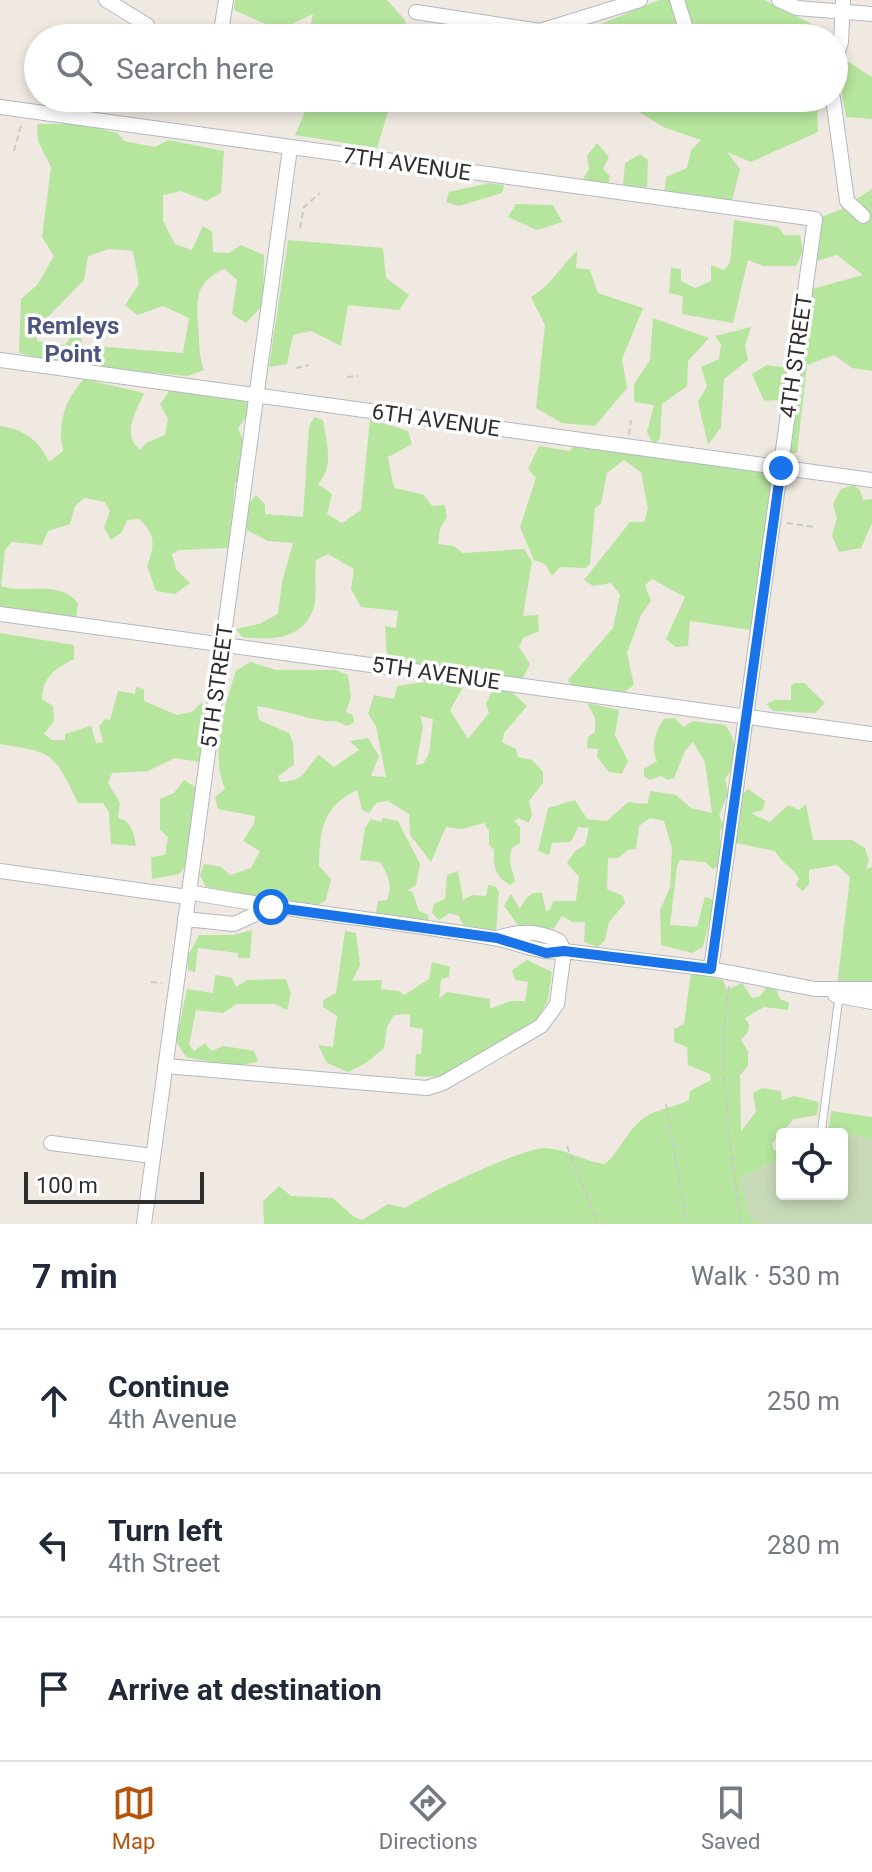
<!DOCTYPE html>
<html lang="en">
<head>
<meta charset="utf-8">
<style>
  body { margin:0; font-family:Roboto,sans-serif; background:#f2f2f3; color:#1f2937 }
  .controls { position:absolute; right:24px; bottom:24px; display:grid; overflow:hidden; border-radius:8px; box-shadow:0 4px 12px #0003 }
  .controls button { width:72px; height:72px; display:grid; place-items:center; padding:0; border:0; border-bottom:2px solid #e0e1e3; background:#fff; color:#1f2937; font:40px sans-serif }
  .scale { position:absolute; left:24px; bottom:20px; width:180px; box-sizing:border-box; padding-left:8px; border:4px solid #2e2e2e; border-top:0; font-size:22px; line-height:28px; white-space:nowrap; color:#2e2e2e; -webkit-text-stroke:6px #fff; paint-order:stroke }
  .stop { position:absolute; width:24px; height:24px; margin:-18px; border:6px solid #1a73e8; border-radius:50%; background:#fff }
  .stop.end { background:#1a73e8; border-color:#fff; box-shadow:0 2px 8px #0008 }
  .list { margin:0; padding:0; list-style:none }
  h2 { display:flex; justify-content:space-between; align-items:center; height:104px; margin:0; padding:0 32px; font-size:34px }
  h2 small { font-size:26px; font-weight:400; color:#747a83 }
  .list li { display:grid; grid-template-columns:52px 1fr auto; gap:24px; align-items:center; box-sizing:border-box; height:144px; padding:0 32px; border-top:2px solid #e0e1e3 }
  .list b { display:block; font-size:30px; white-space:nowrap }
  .list p { margin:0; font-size:26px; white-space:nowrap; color:#747a83 }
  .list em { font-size:26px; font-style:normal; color:#747a83 }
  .icon { flex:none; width:44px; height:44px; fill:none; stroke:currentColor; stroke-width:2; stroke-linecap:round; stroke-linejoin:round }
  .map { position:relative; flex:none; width:872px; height:1224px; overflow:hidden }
  .search { position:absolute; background:#fff; box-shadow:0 4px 12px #0003; left:24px; right:24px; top:24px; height:88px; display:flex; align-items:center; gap:20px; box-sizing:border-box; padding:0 28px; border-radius:44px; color:#747a83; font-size:30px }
  .sheet { height:536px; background:#fff }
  nav { display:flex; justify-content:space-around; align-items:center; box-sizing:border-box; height:112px; border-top:2px solid #e0e1e3; background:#fff; font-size:22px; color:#747a83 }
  nav a { display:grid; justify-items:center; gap:4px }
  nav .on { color:#b45309 }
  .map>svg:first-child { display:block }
  .green { fill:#b6e59e; fill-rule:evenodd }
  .cemetery { fill:#c8d9b8 }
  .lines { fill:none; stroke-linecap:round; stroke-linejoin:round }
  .service-casing { stroke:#b4b7c1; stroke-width:9 }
  .minor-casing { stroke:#b4b7c1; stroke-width:16 }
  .path { stroke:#c9c9c9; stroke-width:2; stroke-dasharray:6 4; stroke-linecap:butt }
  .service { stroke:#fff; stroke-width:7 }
  .minor { stroke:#fff; stroke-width:14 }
  .route { stroke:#1a73e8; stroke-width:10 }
  .labels { text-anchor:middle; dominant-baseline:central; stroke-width:7; stroke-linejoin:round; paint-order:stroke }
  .street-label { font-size:22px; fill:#2e2e2e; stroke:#fff }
  .neighbourhood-label { font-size:24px; font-weight:bold; fill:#4d5680; stroke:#fff }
</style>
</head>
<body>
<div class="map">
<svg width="872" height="1224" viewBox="0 0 872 1224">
  <rect width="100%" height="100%" fill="#efe9e1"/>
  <g class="green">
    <path d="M235 0H387L405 20 410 38H308L313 14 279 30 234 10Z"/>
    <path d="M659 0H764L816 26V38H567Z"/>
    <path d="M847 61 872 77V119L846 117 841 87Z"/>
    <path d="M311 98H392L377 148 295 135Z"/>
    <path d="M597 98H817L818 132 751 162 727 152 740 169 732 201 664 194 666 177 687 168 691 150 701 140 663 127 636 110 607 107Z"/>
    <path d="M37 124H81L117 133 124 141 155 147 168 140 224 151 221 193 206 201 181 191 163 195V221L175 244 192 250 203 226 212 232 213 252 229 253 241 245 264 255 263 305 246 323 232 314 237 280 224 269C196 282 196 298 198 326 200 342 198 354 204 370L188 376 90 367 94 346 183 353 189 318 163 306 137 315 125 305 139 284 133 251 109 249 88 256 84 280 37 328V341L65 345 79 325 82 345 79 361 72 366 19 353 21 299 37 285 54 256 42 237 51 167 38 141Z"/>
    <path d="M597 143 609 157 603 169 610 176 608 185 582 181 589 169 587 156Z"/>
    <path d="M640 154 648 160 647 187 623 186 625 163Z"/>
    <path d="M489 183 504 185 502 193 459 206 446 202 449 192Z"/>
    <path d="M872 189V371L852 368 834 355 807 365 797 453H788L777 400 764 401 752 374 767 365 790 368 805 291 863 275 837 255 809 263 815 219 840 210Z"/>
    <path d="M516 204 553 205 562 222 537 230 508 217Z"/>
    <path d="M734 220 778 227 784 235H800L803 251 796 266H763L748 260 733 323 682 314 683 296 669 293 671 268 681 269V281L695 288 711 281V265L724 270 730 263Z"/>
    <path d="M288 240 383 248 386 278 409 295 399 310 348 305 341 346 311 331 293 335 287 364 269 367Z"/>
    <path d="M577 251 576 268 590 270 598 293 643 308 622 359 627 388 595 426 562 423 536 408 545 325 531 297C551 286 560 267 577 251Z"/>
    <path d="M653 318 709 338 688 361 687 386 662 404 660 439 653 444 647 432 654 405 634 402V384L650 360Z"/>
    <path d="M751 327 745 346 748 360 724 379 721 427 708 445 698 402 707 386 701 367 719 359 721 344 715 336Z"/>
    <path d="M84 379 144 393C136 412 121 434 140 450L146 443 165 435 168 419 160 404 171 389 249 399 247 416 238 428 245 445 241 475 235 484 229 548 180 550 172 554 176 569 190 583 175 594 156 591 147 566C155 546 156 534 139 519L127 520 122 532 111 540 104 528 110 511 105 502 84 498 75 506 70 524 48 531 42 545 12 542 5 550 1 586C27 595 58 579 78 603L76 620 0 609V426C24 429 39 440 49 462L63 451C57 423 65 399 84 379Z"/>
    <path d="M314 417 323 420C326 444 335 464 318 484L332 494 327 514 342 523 361 510 370 419 408 431 412 444 388 457 393 484 395 488 424 495 432 506 445 505 447 517 440 529 438 544 454 546 463 553 524 549 532 562 523 616 538 615 539 631 523 638 519 647 530 664 522 680 466 682 450 710 468 739 489 713 486 704 492 691H511L527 706 504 733 502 742 516 749 518 757 532 760 543 772V783L529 801 532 814 529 823 519 818 514 821 520 827V843L511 849 510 862 515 881 510 885C495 876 493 867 494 850L489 845V831L484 823 462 829 446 827 431 862 410 835 409 814 388 801 376 803 369 813 362 810 357 790C322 807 320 830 319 866L331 879 326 900 316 906 206 887 200 875 204 864 221 867 230 875 251 868 260 851 243 841 254 824 255 816 218 809 215 797 225 789C210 755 225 704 236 671L250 662 276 670H336L348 675 351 697 346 712 353 715 354 722 347 726 336 721C322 724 278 708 257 706L259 720 289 733 293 743 294 765 278 776 280 782C307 781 303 770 319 755L334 767 359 750 350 741 368 738 379 756 371 776 386 777 376 726 368 714 374 695 394 699 397 686 425 682 417 666 387 658 385 626 396 628 398 611 361 607 351 589 354 569 328 554 316 560C314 577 318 595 313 610 301 641 269 640 242 637L236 629 259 624 278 614 282 582 293 543 268 541 247 530V506L256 495 265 504V514L303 517 309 427ZM420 716 433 719 429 754 423 764 416 765 423 726Z"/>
    <path d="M539 446 569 451 575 446 773 474 751 630 690 621 688 646 676 647 666 639 685 597 652 579 645 585 651 601 641 615 627 653 634 685 622 694 571 686 568 680 613 628 620 595 611 583 593 586 584 580 630 522H644L648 509 641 472 624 460 607 473 601 504 595 508 590 564 585 568 560 567 552 576 545 564 534 560 520 527 536 478 528 469Z"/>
    <path d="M854 485 860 490 863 500 872 499V523L861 548 839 552 832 536 837 518 833 504 841 489Z"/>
    <path d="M0 633 74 645V659C55 669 43 676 42 699L53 706 54 721 44 734 52 740H65V734L91 726 96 743 103 742 99 726 105 719 110 720 118 691 135 694 136 687 144 689V701L177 715 192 712 202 702 206 717 200 762 175 758 148 771 112 773 108 783 120 803 118 818C132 821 134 833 136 846L111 844 109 812 103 803H78C53 752 55 753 0 744Z"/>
    <path d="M795 683H804L825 703 815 713 773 711 766 704 775 700H791V686Z"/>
    <path d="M587 703 619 710 615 735 628 761 622 774 609 772 597 757 598 749 587 748 588 737 595 732V718Z"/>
    <path d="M675 718 683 727 693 721 725 725C738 742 739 762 725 779L728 793 719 816 724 825 720 831V865L713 869 705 862 680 860 677 866 670 925 697 927 705 897 715 900 703 947 692 953 661 945 660 910 670 888 672 848 664 821 650 818 639 826 636 849 628 850 618 858H608L607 889 623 896 625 903 609 922 605 940 598 947 584 942 585 922H572L562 916 553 929 518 925 504 906 511 894 520 909C525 899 529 891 542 893L546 911 550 910 553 901H576L579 877 567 863 575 851 585 845 589 828 578 827 571 842 552 843 549 855 538 851 548 808 575 800 587 819 607 821 628 802 647 804 651 791 676 795 691 808 712 813 705 762 693 742 685 751 674 778 668 780 661 776 650 780 644 776V769L657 761C650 748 656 729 664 719Z"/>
    <path d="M184 780 198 789 189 862 179 874 152 879 151 857 165 855 168 837 160 830V799L174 793Z"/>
    <path d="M748 789 765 801 763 810 751 813 770 822 788 805 799 810 806 804 813 840H852L865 848 869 860 866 869 872 867V988L837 986 850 877 837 865 809 870V884L803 891 796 885 799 879C794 868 782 864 775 851L736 843 740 796Z"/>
    <path d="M383 818 398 821 420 864 416 885 408 890 413 893 419 911 428 915 429 920 376 913 378 901 387 900C393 886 388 874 380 862L360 860 365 828 371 819 381 822Z"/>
    <path d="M458 871 463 900 472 895 486 896 488 885 495 886 499 892 496 931 465 929 459 916 450 913 439 920 432 913 434 904 445 899 447 875Z"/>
    <path d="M252 930 250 958H238V953L198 948 195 972 188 970V956L199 935H233Z"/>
    <path d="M345 931 356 933 360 965 352 981 382 980 381 989 399 991 404 995 429 979 432 962 450 967 449 977 441 979 439 998 447 992 490 999V1009L510 1001H525L528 982 515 980 512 970 527 960 552 972 548 999 538 1020 439 1077 415 1076 416 1054H421L423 1029 410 1027V1014L394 1015 387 1027 384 1048 366 1063 348 1072 327 1063 318 1045 333 1047 337 1016 323 1007V1000L336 993Z"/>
    <path d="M691 973 723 980 727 990 742 983 752 998 760 996 767 987 777 990 780 999 789 1003 788 1010 764 1007 745 1018 749 1024 748 1032 741 1040 748 1051V1066L740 1075 741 1131 756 1112 753 1093 762 1088 781 1091 782 1100 794 1096 819 1102 817 1115 794 1119 772 1143 774 1151 782 1147V1157L739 1179 750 1217 762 1224H264L263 1201 279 1186 291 1196 333 1198 354 1217 362 1220 388 1204 405 1208C426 1194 524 1147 546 1148 567 1149 584 1162 605 1164 621 1151 628 1127 647 1116 659 1109 675 1107 689 1100L690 1091 711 1080 710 1074 688 1065 687 1047 674 1042V1029L684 1024Z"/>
    <path d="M215 975 232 978 236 987 247 980 286 979 291 994 287 1010 274 1004H237L223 1013 196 1010 189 1045 194 1051 205 1043 211 1051 224 1046 254 1051 258 1061 236 1067 186 1057 176 1041 187 989 213 993Z"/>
    <path d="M831 1111 872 1117V1139L834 1131 802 1134 829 1127Z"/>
  </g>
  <path class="cemetery" d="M834 1131 872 1139V1224H762L750 1218 739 1179 782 1157V1194H842V1134H828Z"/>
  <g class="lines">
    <g class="service-casing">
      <path id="service" d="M821 1134 839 997"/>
    </g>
    <g class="minor-casing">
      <g id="minor">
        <path d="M106 0 147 25 148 38"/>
        <path d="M677 0 686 29"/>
        <path d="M779 0 797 8 872 14"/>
        <path d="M416 12 540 31 640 0"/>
        <path d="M220 38 226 0"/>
        <path d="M834 63 841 42 843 0"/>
        <path d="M833 98 847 201 863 216"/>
        <path d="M0 107 815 219 711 969"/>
        <path d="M0 360 872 480"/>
        <path d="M0 614 872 734"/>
        <path d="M0 871 188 897"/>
        <path d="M188 892C290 911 392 921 493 938 519 942 536 954 564 951L711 969 815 989H872"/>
        <path d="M185 919 234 924 271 907"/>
        <path d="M497 938C519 931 537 930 559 941L564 951"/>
        <path d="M835 995 872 1002"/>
        <path d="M165 1066 427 1088 443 1083 541 1026 557 1004 564 951"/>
        <path d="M51 1143 153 1156"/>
        <path d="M144 1224 290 148"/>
      </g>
    </g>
    <g class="path">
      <path d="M14 151 22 122"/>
      <path d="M300 228 304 207 320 193"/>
      <path d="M296 368 309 365"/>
      <path d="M347 377 358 376"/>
      <path d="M629 435 631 420"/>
      <path d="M787 523 814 527"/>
      <path d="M151 982 162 983"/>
      <path d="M729 986C716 1056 731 1154 741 1224"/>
      <path d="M666 1104 687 1224"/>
      <path d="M567 1146 598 1224"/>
    </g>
    <use href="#service" class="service"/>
    <use href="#minor" class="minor"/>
  </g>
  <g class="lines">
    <path class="route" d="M271 907 497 938 546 953 564 951 711 969 781 468"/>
  </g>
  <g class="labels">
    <g class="street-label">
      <text transform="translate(407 164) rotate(8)">7TH AVENUE</text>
      <text transform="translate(796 356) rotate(-82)">4TH STREET</text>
      <text transform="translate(436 420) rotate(8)">6TH AVENUE</text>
      <text transform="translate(436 673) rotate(8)">5TH AVENUE</text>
      <text transform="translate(217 686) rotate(-82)">5TH STREET</text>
    </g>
    <g class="neighbourhood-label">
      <text x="73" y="326">Remleys<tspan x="73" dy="28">Point</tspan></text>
    </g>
  </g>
</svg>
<div class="controls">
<button><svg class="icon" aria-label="locate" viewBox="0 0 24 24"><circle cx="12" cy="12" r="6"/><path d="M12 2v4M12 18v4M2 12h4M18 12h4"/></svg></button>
</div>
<div class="scale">100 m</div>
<div class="stop" style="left:271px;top:907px"></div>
<div class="stop end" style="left:781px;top:468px"></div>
<div class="search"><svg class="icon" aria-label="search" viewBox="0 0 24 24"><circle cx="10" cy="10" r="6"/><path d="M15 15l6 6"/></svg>Search here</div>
</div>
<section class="sheet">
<h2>7 min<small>Walk · 530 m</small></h2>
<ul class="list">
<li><svg class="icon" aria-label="ahead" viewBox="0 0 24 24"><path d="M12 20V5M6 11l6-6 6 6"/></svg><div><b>Continue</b><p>4th Avenue</p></div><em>250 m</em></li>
<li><svg class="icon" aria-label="left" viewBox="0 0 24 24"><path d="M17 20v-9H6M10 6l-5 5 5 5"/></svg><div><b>Turn left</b><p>4th Street</p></div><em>280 m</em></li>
<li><svg class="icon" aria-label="arrive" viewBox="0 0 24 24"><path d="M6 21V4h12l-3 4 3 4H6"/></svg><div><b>Arrive at destination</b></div></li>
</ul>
</section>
<nav>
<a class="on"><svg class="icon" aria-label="map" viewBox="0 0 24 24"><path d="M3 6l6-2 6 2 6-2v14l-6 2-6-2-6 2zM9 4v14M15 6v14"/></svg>Map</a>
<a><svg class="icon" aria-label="directions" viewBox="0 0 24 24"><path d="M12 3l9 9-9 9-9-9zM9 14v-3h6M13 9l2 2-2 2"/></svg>Directions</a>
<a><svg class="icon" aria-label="saved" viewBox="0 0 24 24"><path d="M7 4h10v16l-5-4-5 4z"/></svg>Saved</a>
</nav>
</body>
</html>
